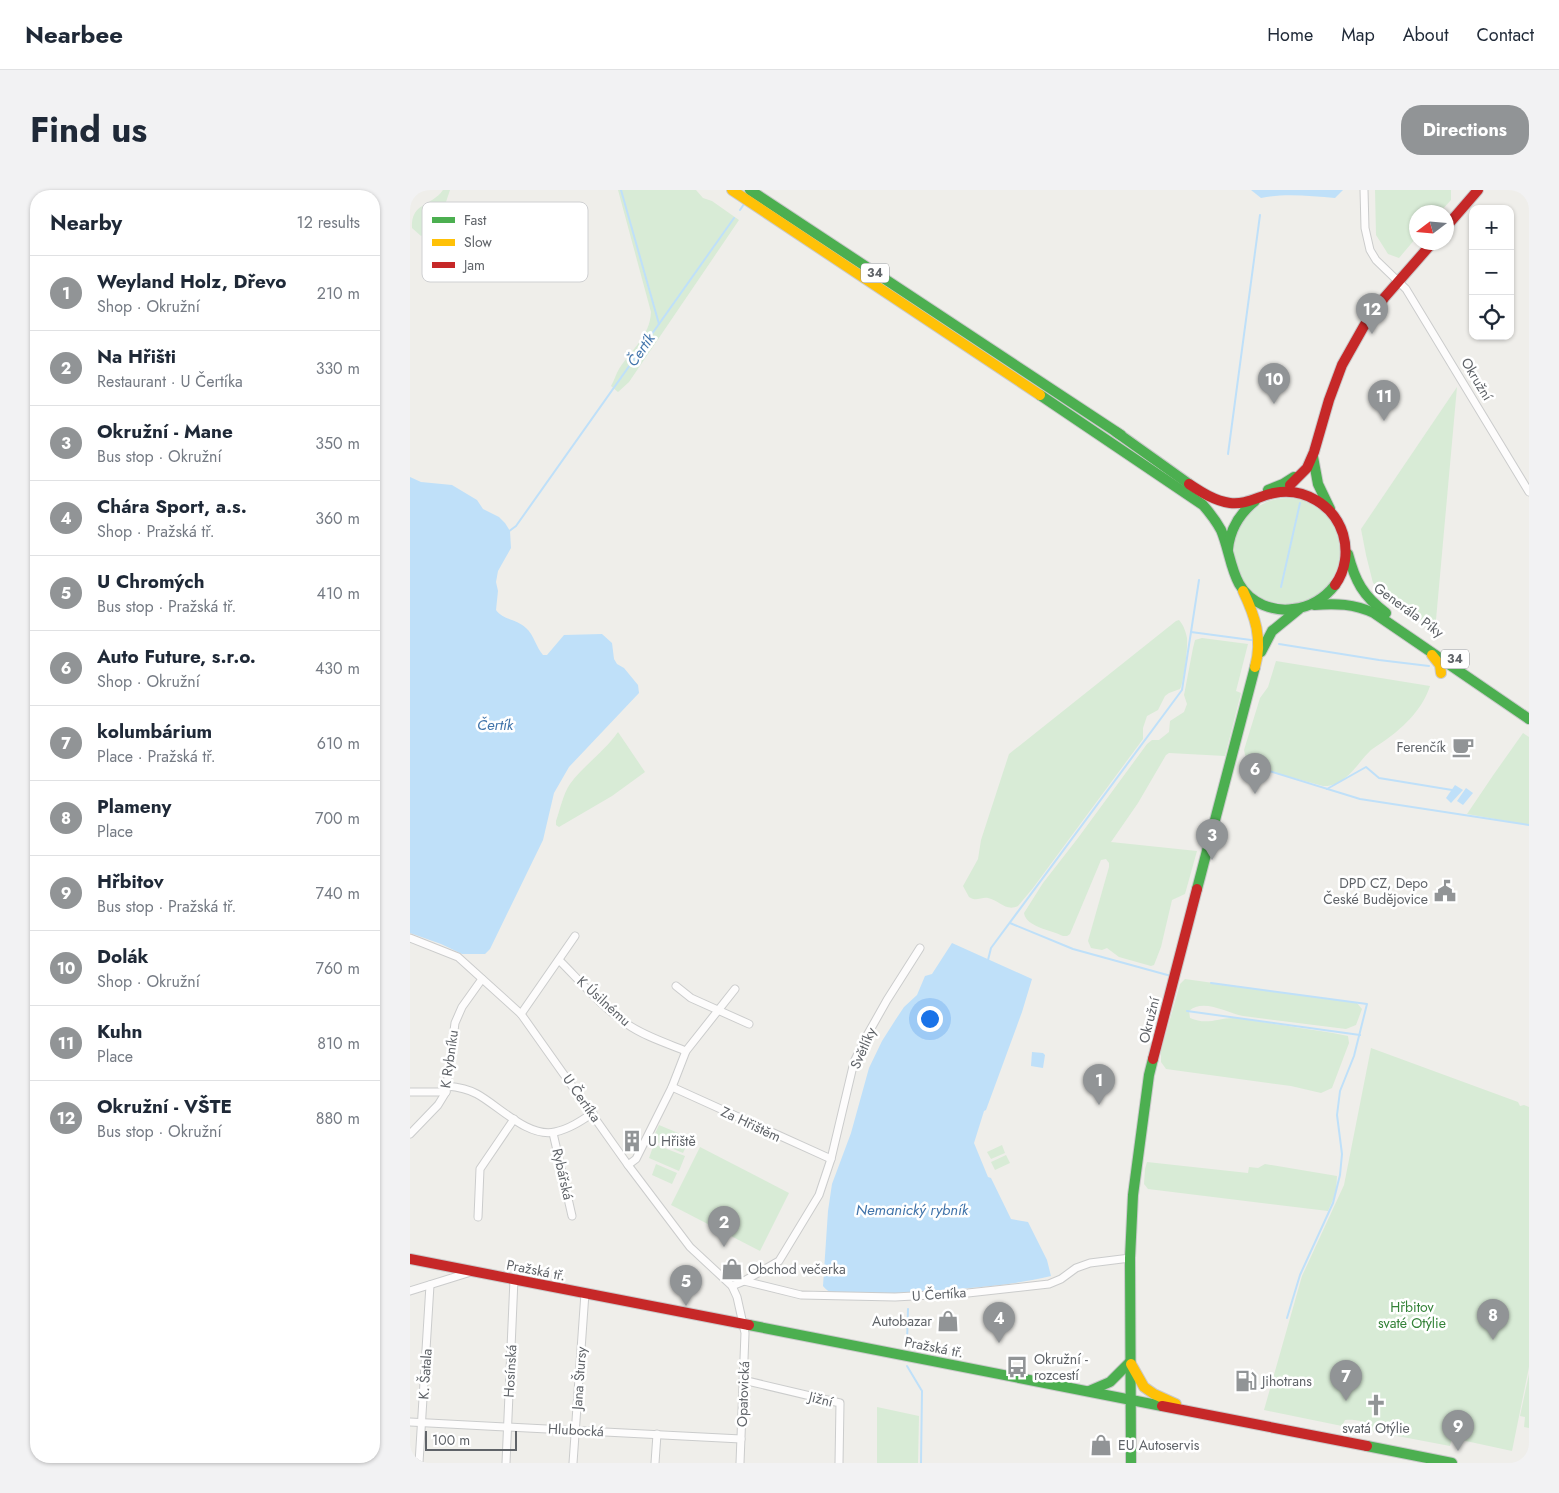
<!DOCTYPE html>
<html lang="en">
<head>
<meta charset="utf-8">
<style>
  body { margin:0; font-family:Jost,sans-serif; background:#f2f2f3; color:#1f2937 }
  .controls { position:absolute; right:15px; top:15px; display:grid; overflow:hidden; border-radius:10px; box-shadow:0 1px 4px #0004 }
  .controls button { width:45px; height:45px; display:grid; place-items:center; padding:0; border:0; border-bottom:1px solid #e0e1e3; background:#fff; color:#1f2937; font:25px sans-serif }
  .compass { position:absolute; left:999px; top:15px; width:45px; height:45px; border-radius:50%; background:#fff; box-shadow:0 1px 4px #0004; rotate:254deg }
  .scale { position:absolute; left:15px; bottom:12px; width:92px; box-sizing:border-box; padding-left:5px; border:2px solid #5f6368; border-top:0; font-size:14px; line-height:18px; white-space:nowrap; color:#5f6368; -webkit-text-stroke:4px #fff; paint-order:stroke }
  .you { position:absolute; left:519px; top:828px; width:18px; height:18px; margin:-12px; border:4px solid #fff; border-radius:50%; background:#1a73e8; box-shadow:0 0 0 8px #1a73e833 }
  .badge { display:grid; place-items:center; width:32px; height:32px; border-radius:50%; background:#919496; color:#fff; font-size:16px; font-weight:700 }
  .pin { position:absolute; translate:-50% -41px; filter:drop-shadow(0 1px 2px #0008) }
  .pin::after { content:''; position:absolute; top:26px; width:18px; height:15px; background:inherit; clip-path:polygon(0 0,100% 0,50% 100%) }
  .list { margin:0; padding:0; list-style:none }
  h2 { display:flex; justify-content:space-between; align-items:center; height:65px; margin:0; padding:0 20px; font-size:21px }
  h2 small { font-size:16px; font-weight:400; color:#747a83 }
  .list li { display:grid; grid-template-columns:32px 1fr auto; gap:15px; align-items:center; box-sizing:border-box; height:75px; padding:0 20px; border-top:1px solid #e0e1e3 }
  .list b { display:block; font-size:19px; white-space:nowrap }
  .list p { margin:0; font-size:16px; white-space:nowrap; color:#747a83 }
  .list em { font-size:16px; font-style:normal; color:#747a83 }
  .icon { flex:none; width:28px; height:28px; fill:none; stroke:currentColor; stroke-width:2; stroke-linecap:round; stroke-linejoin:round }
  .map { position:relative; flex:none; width:1119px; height:1273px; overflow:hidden; border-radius:20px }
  header { display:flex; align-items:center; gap:30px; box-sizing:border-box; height:70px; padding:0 25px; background:#fff; border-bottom:1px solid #e0e1e3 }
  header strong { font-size:24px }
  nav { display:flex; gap:28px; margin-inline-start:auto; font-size:18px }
  .intro { display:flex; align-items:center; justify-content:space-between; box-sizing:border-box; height:120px; padding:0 30px }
  h1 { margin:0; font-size:35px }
  .button { padding:12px 22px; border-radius:20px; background:#919496; color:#fff; font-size:18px; font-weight:700 }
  main { display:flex; gap:30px; padding:0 30px }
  aside { flex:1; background:#fff; border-radius:20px; box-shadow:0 1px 4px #0004 }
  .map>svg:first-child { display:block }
  .green { fill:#d8ebd6 }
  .water { fill:#bfe0f9 }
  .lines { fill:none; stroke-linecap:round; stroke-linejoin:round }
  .stream { stroke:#bfe0f9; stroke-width:2 }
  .street-casing { stroke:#cbcccc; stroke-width:9 }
  .fast-casing { stroke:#cacacb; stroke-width:12 }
  .slow-casing { stroke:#cacacb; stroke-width:12 }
  .jam-casing { stroke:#cacacb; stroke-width:12 }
  .street { stroke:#fdfcfc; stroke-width:7 }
  .fast { stroke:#4caf50; stroke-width:10 }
  .slow { stroke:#ffc107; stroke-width:10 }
  .jam { stroke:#c62828; stroke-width:10 }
  .labels { text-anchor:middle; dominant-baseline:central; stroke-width:5; stroke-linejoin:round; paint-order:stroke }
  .shield { fill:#fff; stroke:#8f9295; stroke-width:1 }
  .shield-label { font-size:12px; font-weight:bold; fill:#5f6368 }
  .street-label { font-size:14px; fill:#5f6368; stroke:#fff }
  .poi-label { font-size:14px; fill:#5f6368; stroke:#fff; text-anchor:start }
  .park-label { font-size:14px; fill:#348238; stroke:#fff }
  .water-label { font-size:15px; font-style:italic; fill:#4174aa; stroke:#fff }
  .key { fill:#fff; stroke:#cfd0d2; stroke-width:1 }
  .key-label { font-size:14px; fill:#5f6368 }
</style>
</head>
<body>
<header>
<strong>Nearbee</strong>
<nav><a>Home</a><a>Map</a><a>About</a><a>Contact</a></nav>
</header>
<div class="intro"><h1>Find us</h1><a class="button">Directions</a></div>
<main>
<aside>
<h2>Nearby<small>12 results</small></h2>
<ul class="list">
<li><span class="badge">1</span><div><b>Weyland Holz, Dřevo</b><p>Shop · Okružní</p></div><em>210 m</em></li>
<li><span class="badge">2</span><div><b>Na Hřišti</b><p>Restaurant · U Čertíka</p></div><em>330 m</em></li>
<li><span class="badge">3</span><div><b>Okružní - Mane</b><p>Bus stop · Okružní</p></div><em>350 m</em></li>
<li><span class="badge">4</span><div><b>Chára Sport, a.s.</b><p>Shop · Pražská tř.</p></div><em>360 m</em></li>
<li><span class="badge">5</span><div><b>U Chromých</b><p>Bus stop · Pražská tř.</p></div><em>410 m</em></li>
<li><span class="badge">6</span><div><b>Auto Future, s.r.o.</b><p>Shop · Okružní</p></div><em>430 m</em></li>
<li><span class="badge">7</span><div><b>kolumbárium</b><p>Place · Pražská tř.</p></div><em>610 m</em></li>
<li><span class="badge">8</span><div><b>Plameny</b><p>Place</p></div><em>700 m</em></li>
<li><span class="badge">9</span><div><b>Hřbitov</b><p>Bus stop · Pražská tř.</p></div><em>740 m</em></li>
<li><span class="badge">10</span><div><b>Dolák</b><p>Shop · Okružní</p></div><em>760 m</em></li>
<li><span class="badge">11</span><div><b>Kuhn</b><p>Place</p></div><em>810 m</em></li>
<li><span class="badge">12</span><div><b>Okružní - VŠTE</b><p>Bus stop · Okružní</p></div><em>880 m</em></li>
</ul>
</aside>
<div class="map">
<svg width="1119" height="1273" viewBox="0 0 1119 1273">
  <rect width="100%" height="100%" fill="#efeeea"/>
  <g class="green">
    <path d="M33 0H40C33 20 31 34 11 46L2 38C1 12 21 17 33 0Z"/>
    <path d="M208 0H286L293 8 302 11 329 30 219 192 208 202 201 196C204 191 206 184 209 179 222 159 240 146 241 122Z"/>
    <path d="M965 0H1041V10L1030 22H1006V48L989 68 978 64 966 45Z"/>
    <path d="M1047 197 1025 441 963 393 956 365 951 339Z"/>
    <circle cx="877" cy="361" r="53"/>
    <path d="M769 430C773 434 776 442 777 448 778 457 774 492 770 499L759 503 755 506 748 520 737 526 733 538V549L623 698 608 716C596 722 589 710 578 708 571 707 566 712 559 707L553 696 568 669 571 650 599 564 766 431Z"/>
    <path d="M792 448 838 454 826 501 831 503 815 566 759 563 756 565 728 613 701 652 787 661 775 704 762 710 751 757 744 775 741 776 709 767 697 758 692 760 681 758 678 751 699 677V673L696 669 691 670 660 744 657 746H653C641 740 616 737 614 723L633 693 668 648 737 554 742 550H749L759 542 760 531 774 522 777 514 774 505 783 458 785 450Z"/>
    <path d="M866 471 1020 496C1013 518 995 536 977 549 972 553 966 556 961 560 947 573 936 597 913 596L844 577C838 572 835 567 834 560L850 508 858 497Z"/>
    <path d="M208 542 235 582 202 606 149 637 146 635V631C150 620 153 604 160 594 174 575 194 562 208 542Z"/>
    <path d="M1113 543 1119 547V635L1057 624 1084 584Z"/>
    <path d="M775 789 947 813 952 819 946 835 936 839 833 826C817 823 793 808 779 821L780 828C798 836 809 827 826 828 842 830 857 833 872 835 894 839 916 841 938 846L939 853 922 898 911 903 881 896 756 879 751 872V861L770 794Z"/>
    <path d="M961 858 1108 912 1110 916 1114 915 1119 917V1177L1102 1261 1042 1248 1040 1256 961 1241 962 1238C957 1231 943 1229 935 1230L932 1236 854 1220 892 1086 934 995Z"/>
    <path d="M249 935 280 948 273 963 242 950Z"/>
    <path d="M244 954 275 966 269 981 239 968Z"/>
    <path d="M592 955 595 963 581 969 577 962Z"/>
    <path d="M290 957 379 1003 350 1061 261 1015Z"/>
    <path d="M596 965 600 973 585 980 581 972Z"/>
    <path d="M737 972 838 983 839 977 848 978 855 974 927 986 926 1003 918 1021 738 999 734 994 735 979Z"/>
    <path d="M246 974 267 983 262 994 242 985Z"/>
    <path d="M1119 1184V1238L1114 1237 1115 1227 1110 1226Z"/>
    <path d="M467 1217 509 1226 508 1273H467Z"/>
  </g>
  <g class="water">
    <path d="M841 0H933L925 8C901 6 874 3 851 8Z"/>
    <path d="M0 287 11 292 42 295 67 310 73 319 89 327 95 333 100 341 101 358 88 381 86 392 88 401 86 420C93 430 107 429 116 438 124 445 126 457 133 465H137L154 445 192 444 202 453 204 469 207 474 214 478 228 495 229 503 159 577 144 603 133 650 80 759 75 764H52L31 754 0 743Z"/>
    <path d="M1045 595 1053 600 1041 613 1036 608Z"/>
    <path d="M1056 598 1063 603 1053 615 1047 611Z"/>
    <path d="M542 753 622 789 612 822 576 920 574 921 564 953 578 987 581 988 601 1029 618 1032 637 1070 641 1086C595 1097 548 1099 501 1102 477 1104 452 1108 428 1104 421 1103 417 1101 413 1096L418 1021 422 994 441 943 459 878 472 851 486 829 494 817 507 805 515 786 522 784Z"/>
    <path d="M622 862 633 863 635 865 633 878 621 876Z"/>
  </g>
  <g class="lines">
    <g class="stream">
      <path d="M211 0 249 134"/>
      <path d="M330 20 334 14"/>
      <path d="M818 264 850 25"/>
      <path d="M98 342 106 336 324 28"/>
      <path d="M871 397 890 313"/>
      <path d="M781 442 789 390"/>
      <path d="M869 454 969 470 1019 476"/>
      <path d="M859 581 950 609 1119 635"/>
      <path d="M917 599 956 577 969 588 1042 600"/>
      <path d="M600 733 663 759 761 786"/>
      <path d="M578 770 581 758 772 500 781 442 841 450"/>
      <path d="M801 793 957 814 944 866 930 901 927 925 932 964 930 985 923 1013 890 1085 877 1128"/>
      <path d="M777 821 950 845"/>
      <path d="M497 1152 498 1119"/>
      <path d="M497 1176 512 1201 511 1273"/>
    </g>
    <g class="street-casing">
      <g id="street">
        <path d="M954 0 955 38 960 60 966 70 996 99 1119 302"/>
        <path d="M0 748 48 767 111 824 218 975 280 1057 322 1096 327 1107 335 1143 330 1273"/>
        <path d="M149 770C171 792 191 816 217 834 234 846 256 853 276 861"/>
        <path d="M266 796 281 808 339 834"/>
        <path d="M111 824 165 746"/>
        <path d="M37 896C48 897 58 899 67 904 89 916 118 948 145 942 159 939 171 931 183 923"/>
        <path d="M262 897 421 969"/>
        <path d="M0 902H36"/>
        <path d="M143 943 162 1026"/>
        <path d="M0 944 28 915 36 902 45 833 52 817 72 789"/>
        <path d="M218 975 226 969 262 897 276 861 325 799"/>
        <path d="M68 1027 70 979 104 929"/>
        <path d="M334 1091 391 1105 485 1107 558 1103 639 1094 651 1089 666 1078 680 1073 720 1068"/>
        <path d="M322 1096 334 1091 369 1071 409 1005 421 969 444 872 455 849 477 810 510 758"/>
        <path d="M0 1101 61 1082"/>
        <path d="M333 1190 430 1213 429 1273"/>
        <path d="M0 1232 331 1249"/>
        <path d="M9 1273 20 1095"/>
        <path d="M96 1273 104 1089"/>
        <path d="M163 1273 175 1103"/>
        <path d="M245 1273 247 1244"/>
      </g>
    </g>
    <g class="fast-casing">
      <g id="fast">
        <path d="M340 0 711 245"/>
        <path d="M630 205 793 315C800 323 806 331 811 340 823 368 820 401 853 415 863 419 872 421 883 419 901 417 914 409 925 395"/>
        <path d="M706 242 779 294"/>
        <path d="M903 267 908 294 920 319"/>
        <path d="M858 300 873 294 884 287"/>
        <path d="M818 359C820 339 829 324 845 311"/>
        <path d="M938 364C945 391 953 406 976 423"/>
        <path d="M904 415C926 413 944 414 964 423L1119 529"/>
        <path d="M851 462 862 441 889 419"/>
        <path d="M787 699 845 477"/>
        <path d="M339 1135 752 1216"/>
        <path d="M679 1201 700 1192 720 1172"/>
        <path d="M957 1256 1042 1273"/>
        <path d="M721 1273 720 1068 723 1005 739 885 743 869"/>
      </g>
    </g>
    <g class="slow-casing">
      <g id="slow">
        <path d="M322 0 630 205"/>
        <path d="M833 401C845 426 853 449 845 477"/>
        <path d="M1022 465 1030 475 1031 483"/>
        <path d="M721 1174 734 1197 744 1204 766 1214"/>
      </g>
    </g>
    <g class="jam-casing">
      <g id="jam">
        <path d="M1036 37 1068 0"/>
        <path d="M779 294C791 302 805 311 820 313 836 315 849 306 864 303 894 297 924 315 933 344 938 361 936 380 925 395"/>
        <path d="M880 295 897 278 904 262 919 210 932 175 954 136 974 108 1023 52"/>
        <path d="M743 869 787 699"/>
        <path d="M0 1069 339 1135"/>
        <path d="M752 1216 957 1256"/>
      </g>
    </g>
    <use href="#street" class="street"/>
    <use href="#fast" class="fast"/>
    <use href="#slow" class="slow"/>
    <use href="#jam" class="jam"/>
  </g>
  <defs>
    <g id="cafe-bare" transform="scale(1.725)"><path d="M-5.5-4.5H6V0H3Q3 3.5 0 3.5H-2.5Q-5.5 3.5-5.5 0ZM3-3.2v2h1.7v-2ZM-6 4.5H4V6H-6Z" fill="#919496" stroke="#fff" stroke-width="2.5" paint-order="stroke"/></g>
    <g id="civic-bare" transform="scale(1.725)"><path d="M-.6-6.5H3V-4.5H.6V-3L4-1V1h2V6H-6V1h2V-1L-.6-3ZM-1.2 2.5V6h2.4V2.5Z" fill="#919496" stroke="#fff" stroke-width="2.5" paint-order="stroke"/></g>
    <g id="building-bare" transform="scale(1.725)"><path d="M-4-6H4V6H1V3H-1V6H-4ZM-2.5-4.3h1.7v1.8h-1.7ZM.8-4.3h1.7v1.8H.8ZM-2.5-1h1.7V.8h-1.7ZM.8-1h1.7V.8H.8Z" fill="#919496" stroke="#fff" stroke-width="2.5" paint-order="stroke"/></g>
    <g id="shop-bare" transform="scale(1.725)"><path d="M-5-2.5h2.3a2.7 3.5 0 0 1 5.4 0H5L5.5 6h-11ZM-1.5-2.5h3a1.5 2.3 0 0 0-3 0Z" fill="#919496" stroke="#fff" stroke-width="2.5" paint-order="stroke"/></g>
    <g id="bus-bare" transform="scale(1.725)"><path d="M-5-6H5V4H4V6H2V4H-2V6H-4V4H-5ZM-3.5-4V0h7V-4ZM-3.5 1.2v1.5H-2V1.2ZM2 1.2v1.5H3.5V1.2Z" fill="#919496" stroke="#fff" stroke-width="2.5" paint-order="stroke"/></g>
    <g id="fuel-bare" transform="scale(1.725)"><path d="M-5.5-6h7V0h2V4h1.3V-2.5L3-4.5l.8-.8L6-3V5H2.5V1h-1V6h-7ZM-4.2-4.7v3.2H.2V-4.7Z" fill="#919496" stroke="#fff" stroke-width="2.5" paint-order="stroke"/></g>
    <g id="church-bare" transform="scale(1.725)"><path d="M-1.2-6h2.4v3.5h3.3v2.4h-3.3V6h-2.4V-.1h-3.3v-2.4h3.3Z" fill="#919496" stroke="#fff" stroke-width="2.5" paint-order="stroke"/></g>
  </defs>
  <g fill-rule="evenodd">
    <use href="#cafe-bare" x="1053" y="557"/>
    <use href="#civic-bare" x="1035" y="701"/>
    <use href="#building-bare" x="222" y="951"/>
    <use href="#shop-bare" x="322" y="1079"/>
    <use href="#shop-bare" x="538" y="1131"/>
    <use href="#bus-bare" x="607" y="1177"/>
    <use href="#fuel-bare" x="836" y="1191"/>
    <use href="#church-bare" x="966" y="1215"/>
    <use href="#shop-bare" x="691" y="1255"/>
  </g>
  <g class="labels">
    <g class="shield">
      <rect x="451" y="73.5" width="28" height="19" rx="4"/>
      <rect x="1031" y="459.5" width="28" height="19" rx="4"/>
    </g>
    <g class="shield-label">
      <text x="465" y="83">34</text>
      <text x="1045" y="469">34</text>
    </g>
    <g class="street-label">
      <text transform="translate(1067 189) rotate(59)">Okružní</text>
      <text transform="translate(999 420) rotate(36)">Generála Píky</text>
      <text transform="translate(194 811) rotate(42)">K Úsilnému</text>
      <text transform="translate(739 830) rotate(-76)">Okružní</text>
      <text transform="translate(453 858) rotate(-66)">Světlíky</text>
      <text transform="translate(39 869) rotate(-82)">K Rybníku</text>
      <text transform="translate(172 908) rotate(55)">U Čertíka</text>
      <text transform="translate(341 934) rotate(25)">Za Hřištěm</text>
      <text transform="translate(153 984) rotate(77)">Rybářská</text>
      <text transform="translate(126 1080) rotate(11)">Pražská tř.</text>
      <text transform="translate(529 1104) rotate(-4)">U Čertíka</text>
      <text transform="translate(524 1157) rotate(11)">Pražská tř.</text>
      <text transform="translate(100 1181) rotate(-87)">Hosínská</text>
      <text transform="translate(15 1184) rotate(-86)">K. Šatala</text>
      <text transform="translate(169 1188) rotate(-86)">Jana Štursy</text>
      <text transform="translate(333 1204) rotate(-88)">Opatovická</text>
      <text transform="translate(411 1209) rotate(14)">Jižní</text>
      <text transform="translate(166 1240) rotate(3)">Hlubocká</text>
    </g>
    <g class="poi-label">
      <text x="1036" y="557" text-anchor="end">Ferenčík</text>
      <text x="1018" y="693" text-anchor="end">DPD CZ, Depo<tspan x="1018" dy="16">České Budějovice</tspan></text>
      <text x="238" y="951">U Hřiště</text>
      <text x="338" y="1079">Obchod večerka</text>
      <text x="522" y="1131" text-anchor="end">Autobazar</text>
      <text x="624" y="1169">Okružní -<tspan x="624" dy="16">rozcestí</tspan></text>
      <text x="852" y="1191">Jihotrans</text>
      <text x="966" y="1238" text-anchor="middle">svatá Otýlie</text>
      <text x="708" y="1255">EU Autoservis</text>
    </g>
    <g class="park-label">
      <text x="1002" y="1117">Hřbitov<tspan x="1002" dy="16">svaté Otýlie</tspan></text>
    </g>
    <g class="water-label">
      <text transform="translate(231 160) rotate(-55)">Čertík</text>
      <text x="85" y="535">Čertík</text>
      <text x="502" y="1020">Nemanický rybník</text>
    </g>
  </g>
  <rect x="12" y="12" width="166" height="80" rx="8" class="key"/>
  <rect x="22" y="27" width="23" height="6" fill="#4caf50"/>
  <rect x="22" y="49" width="23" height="7" fill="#ffc107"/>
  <rect x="22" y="72" width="23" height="6" fill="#c62828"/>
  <g class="key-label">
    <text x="54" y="35">Fast</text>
    <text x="54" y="57">Slow</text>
    <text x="54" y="80">Jam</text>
  </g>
</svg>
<div class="controls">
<button>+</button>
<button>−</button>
<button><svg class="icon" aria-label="locate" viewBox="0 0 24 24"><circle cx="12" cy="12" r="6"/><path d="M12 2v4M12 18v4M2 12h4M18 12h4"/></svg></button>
</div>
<svg class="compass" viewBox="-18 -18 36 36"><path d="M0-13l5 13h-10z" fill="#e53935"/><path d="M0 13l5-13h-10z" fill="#747a83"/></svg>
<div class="scale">100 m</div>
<div class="you"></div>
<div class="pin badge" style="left:689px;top:915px">1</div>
<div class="pin badge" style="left:314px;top:1057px">2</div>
<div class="pin badge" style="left:802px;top:670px">3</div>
<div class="pin badge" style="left:589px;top:1153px">4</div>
<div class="pin badge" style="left:276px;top:1116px">5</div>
<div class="pin badge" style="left:845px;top:604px">6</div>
<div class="pin badge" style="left:936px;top:1211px">7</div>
<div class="pin badge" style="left:1083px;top:1150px">8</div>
<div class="pin badge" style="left:1048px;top:1261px">9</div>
<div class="pin badge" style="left:864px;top:214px">10</div>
<div class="pin badge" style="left:974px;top:231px">11</div>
<div class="pin badge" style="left:962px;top:144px">12</div>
</div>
</main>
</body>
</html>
